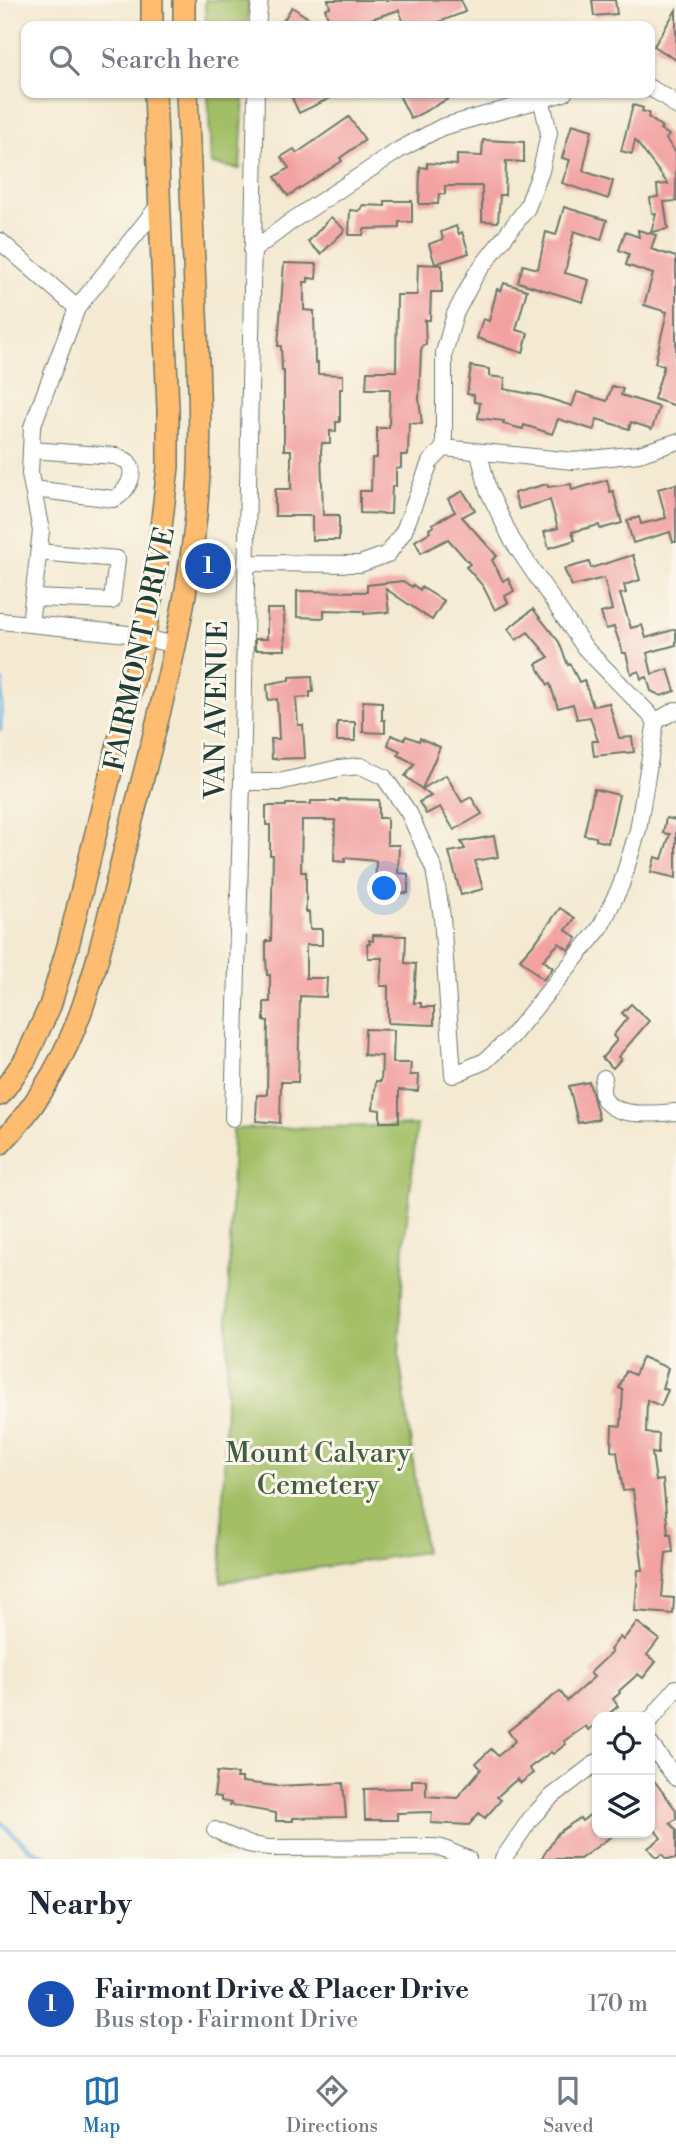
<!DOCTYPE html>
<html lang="en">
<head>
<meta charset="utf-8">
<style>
  body { margin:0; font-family:"Libre Bodoni",serif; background:#f6f6f7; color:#1f2937 }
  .controls { position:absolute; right:21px; bottom:21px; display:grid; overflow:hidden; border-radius:14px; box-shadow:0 2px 5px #0004 }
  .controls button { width:63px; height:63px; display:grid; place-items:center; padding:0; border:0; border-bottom:2px solid #e0e1e3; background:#fff; color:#1f2937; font:35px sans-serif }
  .you { position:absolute; left:385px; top:889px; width:24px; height:24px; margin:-18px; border:5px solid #fff; border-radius:50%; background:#1a73e8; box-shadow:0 0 0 10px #1a73e833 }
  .badge { display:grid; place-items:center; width:46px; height:46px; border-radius:50%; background:#1f6fb2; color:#fff; font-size:23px; font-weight:700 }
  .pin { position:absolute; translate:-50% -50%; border:4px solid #fff; box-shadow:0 2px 7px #0006 }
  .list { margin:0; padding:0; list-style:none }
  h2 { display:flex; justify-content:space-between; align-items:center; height:91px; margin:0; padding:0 28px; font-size:30px }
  h2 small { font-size:23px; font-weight:400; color:#747a83 }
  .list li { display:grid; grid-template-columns:46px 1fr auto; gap:21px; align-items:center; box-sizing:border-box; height:105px; padding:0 28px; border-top:2px solid #e0e1e3 }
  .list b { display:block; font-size:26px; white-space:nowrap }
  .list p { margin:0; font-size:23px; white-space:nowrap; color:#747a83 }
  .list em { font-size:23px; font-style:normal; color:#747a83 }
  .icon { flex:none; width:38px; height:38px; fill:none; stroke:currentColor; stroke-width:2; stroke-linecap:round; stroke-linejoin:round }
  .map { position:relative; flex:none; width:676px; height:1859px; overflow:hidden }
  .search { position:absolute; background:#fff; box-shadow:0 2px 5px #0004; left:21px; right:21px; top:21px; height:77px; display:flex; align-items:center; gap:18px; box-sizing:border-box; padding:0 24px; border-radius:14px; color:#747a83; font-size:26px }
  .sheet { height:196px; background:#fff }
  nav { display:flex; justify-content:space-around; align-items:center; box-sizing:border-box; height:98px; border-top:2px solid #e0e1e3; background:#fff; font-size:19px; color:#747a83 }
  nav a { display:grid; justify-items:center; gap:4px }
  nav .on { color:#1f6fb2 }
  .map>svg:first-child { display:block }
  .green { fill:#a3bf66; stroke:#617e4d; stroke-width:2 }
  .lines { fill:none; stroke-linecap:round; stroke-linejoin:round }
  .stream { stroke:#64b0dd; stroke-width:4.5 }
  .building { fill:#f2a2a1 }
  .minor-casing { stroke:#6a796b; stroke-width:18 }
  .major-casing { stroke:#6a796b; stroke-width:24 }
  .minor { stroke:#fff; stroke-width:16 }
  .major { stroke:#fdbc70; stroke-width:21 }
  .labels { text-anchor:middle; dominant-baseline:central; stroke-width:6; stroke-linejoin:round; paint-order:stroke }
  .street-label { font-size:28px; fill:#1f3d34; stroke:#fbf7ec }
  .park-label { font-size:28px; fill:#405e40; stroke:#fbf7ec }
</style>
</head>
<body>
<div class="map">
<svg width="676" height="1859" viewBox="0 0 676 1859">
  <rect width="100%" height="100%" fill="#fbf7ec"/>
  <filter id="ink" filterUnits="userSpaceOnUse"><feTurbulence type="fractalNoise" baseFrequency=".0143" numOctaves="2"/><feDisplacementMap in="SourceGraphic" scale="14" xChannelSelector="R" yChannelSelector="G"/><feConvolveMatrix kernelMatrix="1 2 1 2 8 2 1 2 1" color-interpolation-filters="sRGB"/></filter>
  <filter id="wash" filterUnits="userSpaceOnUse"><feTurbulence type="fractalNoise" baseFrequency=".00686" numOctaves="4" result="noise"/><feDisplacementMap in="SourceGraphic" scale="28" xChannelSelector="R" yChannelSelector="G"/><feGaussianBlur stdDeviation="1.57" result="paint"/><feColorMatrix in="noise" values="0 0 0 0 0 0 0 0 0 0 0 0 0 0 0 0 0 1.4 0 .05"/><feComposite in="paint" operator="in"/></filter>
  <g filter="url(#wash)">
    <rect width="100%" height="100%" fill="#f4e9d1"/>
    <g class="green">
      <path d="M205 0H249L247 26H206Z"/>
      <path d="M208 93H244L240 169 211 164Z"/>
      <path d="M417 1125 404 1247 399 1354 425 1552 221 1582 233 1129Z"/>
    </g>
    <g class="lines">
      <g class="stream">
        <path d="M0 730 2 681"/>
        <path d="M0 1822 29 1848 51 1859"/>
      </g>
    </g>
    <g id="blocks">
      <g class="building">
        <path d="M328 0H461L465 12 429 26H405L399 10 349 26H331L325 9 330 7Z"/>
        <path d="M592 0H615L617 14 594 16Z"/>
        <path d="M292 7 320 26H280Z"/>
        <path d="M676 10V60L654 46Z"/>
        <path d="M301 93H341L299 113 292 98Z"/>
        <path d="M398 93H459L411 119Z"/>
        <path d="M633 105 643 108 642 111 649 113 648 117 662 127 660 129 669 135 666 139 676 153V201L664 202 668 229 651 232 656 214 652 213 650 198 658 197 657 185 668 184 635 140 632 154 621 151Z"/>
        <path d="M349 117 365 140 340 158 342 161 288 196 275 177 289 168 281 157 294 149 297 153Z"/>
        <path d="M572 124 592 130 583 171 613 181 608 199 562 183 570 160 562 158Z"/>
        <path d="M483 140 524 142V162L506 161 505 195H500L498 222 482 221V186H445V194H439L438 204H419L420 167 427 168V163L457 165V155L482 156Z"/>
        <path d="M385 201H412V222H399V228L364 229 363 235H349L350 210 359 211 363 205 385 206Z"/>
        <path d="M564 207 607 220 601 240 574 231 565 273 589 280 583 302 518 282 523 265 538 269 546 232 556 235Z"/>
        <path d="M331 217 345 230 321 254 308 242Z"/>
        <path d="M456 226 459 234 462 232 469 253 435 264 429 244 443 239 441 232Z"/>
        <path d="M638 230 656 235 651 249 676 257V406L654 399 664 366 655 363 667 312 644 305 653 274 626 265 629 254 619 250 625 232 639 237Z"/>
        <path d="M284 263 317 264 316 279 308 278V282H304V310L314 311 315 363 318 362V374L343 375V389H340V422H336V432L330 431V443H322L321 451 323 515H339V540H312V516H275V489H291V450H284V371H282L281 346H278Z"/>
        <path d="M418 264 442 265V292H431L430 320H425L426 345H423L421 350 419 399 422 424 409 423 408 455H401V468L396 469V486H392L391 514 360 513V491H371L372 458H377V428H389L390 389H366L367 371H396L397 295H417Z"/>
        <path d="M504 283 527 290 516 330 528 333 523 353 477 338 483 319 489 321 497 289 501 291Z"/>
        <path d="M471 366 489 369V376L505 378 504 389 541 396 572 406 577 392 607 401 612 386 623 389 621 395 659 407 652 429 631 422 629 429 597 419 594 430 558 419 552 434 524 425 523 429 503 424 504 421 478 418 480 403 474 402V395L467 394Z"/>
        <path d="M607 480 610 492 613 491 622 523 600 529 599 525 572 532 575 540 549 548 544 532 558 528 550 500 519 509 514 493 547 484 548 487 571 484 572 490Z"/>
        <path d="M676 484V542H673L670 532 633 543 627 521 639 517 641 524 666 518 658 489Z"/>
        <path d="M463 491 475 510 462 517 497 556 492 560 503 581 508 578 514 591 505 596 508 603 495 610 483 586 466 567 470 564 448 539 421 553 415 541 430 532 429 529 434 526 432 524 455 512 448 499Z"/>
        <path d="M633 555 640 580 624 585 626 593 620 594 631 628 642 625 646 638 676 629V645L647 653 652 674 668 669 675 691 661 696 651 691 647 677 641 679 639 671 631 674 626 653H623L614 627 606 629 601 613 612 610 604 578 572 586 564 569 589 562 591 568Z"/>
        <path d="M403 581 412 587 413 585 420 590 421 587 444 601 432 620 386 589 389 612 364 614V611L324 610V618L297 617V591L367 592V585Z"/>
        <path d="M267 609H284L285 650H255V639H267Z"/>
        <path d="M533 609 559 642 568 665 570 664 579 682 584 680 593 706 609 703 619 738 632 737 634 752 594 756 592 741H598L590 717 577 719 573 704 558 708 550 684 548 685 536 664 549 657 528 632 516 640 508 629Z"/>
        <path d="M312 676 313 692H310V697L296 698 298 725H303L305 758 272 759 271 739H279L277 699 268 700 267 684 289 680V677Z"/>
        <path d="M363 701 382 702V720H385V733L363 732Z"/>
        <rect x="337" y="722" width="18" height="19"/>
        <path d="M391 735 404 740 406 736 419 741 420 738 440 747 422 789 405 776 415 764 398 755 400 751 388 745Z"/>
        <path d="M446 775 462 802 471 797 482 814 454 830 440 807 426 814 419 802 431 796 422 789Z"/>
        <path d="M594 789 619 795 608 843 596 840V837L584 835Z"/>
        <path d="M339 799 379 800V818H387V845H399L398 873 408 874V893L375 892 376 861 345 858V862L334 861 335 820H302L301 872H306V912H309L310 929H322V945H306V978H327L326 997 300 996 298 1082H281L280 1123 256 1121 257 1095H267L268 1021H264V1002H270V975H267L266 957V941H271L273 855H270V825H266V806H286V804H311V801H339Z"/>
        <path d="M666 818 676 820V878L651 872 655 857 662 859 670 834 663 833Z"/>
        <path d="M494 836 498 857 475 861 483 889 461 895 449 852 465 849 461 842Z"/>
        <path d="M560 908 575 918 566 930 577 938 569 950 559 943 543 960 553 968 543 980 520 959 537 940Z"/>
        <path d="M373 935 406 936 405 963 416 964 414 1003H421V1007H434V1025L388 1023V986H380L382 958H368L367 944H370L369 940 373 941Z"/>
        <path d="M631 1004 649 1021 618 1057 621 1059 613 1068 602 1058 617 1040 613 1036 627 1018 622 1013Z"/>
        <path d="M365 1029 394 1030 393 1063H411L410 1075H419L418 1091 399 1090V1122H380V1110L373 1109 376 1081H381L382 1056 364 1055Z"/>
        <path d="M589 1082 599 1119 578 1123 569 1086Z"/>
        <path d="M642 1357 668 1368 662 1388 668 1390 661 1406 647 1400 646 1433 659 1434 658 1454 652 1453 656 1481 663 1480 668 1534H671L673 1552 666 1553 662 1597 674 1598 673 1614 635 1611 638 1570H643L633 1490 623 1491 617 1452 611 1451 612 1425 621 1426 623 1390 619 1388 626 1371 635 1375Z"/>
        <path d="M637 1622 659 1639 647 1655 656 1662 643 1678 638 1674 619 1691 620 1693 613 1699 618 1706 605 1717H597V1723L588 1730 586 1726 564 1741 566 1744 553 1754 551 1752 529 1768 533 1773 521 1783 517 1779 497 1797 501 1800 485 1818 479 1813 469 1825 431 1823 432 1812 397 1813V1820H365L364 1789 412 1788V1780H426V1796L457 1798 481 1769 476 1763 491 1749 498 1756 515 1741 508 1731 560 1691 567 1701 594 1677 590 1673 612 1652 610 1650 620 1637 623 1640Z"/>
        <path d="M217 1772 237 1774 236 1778H242V1782L277 1786 343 1783 346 1817 293 1818V1821H276V1813L230 1805 231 1803 221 1801V1797L214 1796Z"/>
        <path d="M650 1775 676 1810V1819L670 1823 676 1830V1859H666L662 1854 656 1858 648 1848 661 1838 650 1823Z"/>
        <path d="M597 1809V1833H616L580 1859H541L558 1833 580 1818 582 1821Z"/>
      </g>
    </g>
  </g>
  <g filter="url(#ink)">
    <use href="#blocks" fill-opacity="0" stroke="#6a796b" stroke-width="2"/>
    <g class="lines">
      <g class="minor-casing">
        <g id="minor">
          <path d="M257 26 260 0"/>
          <path d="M650 88 668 98 676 106"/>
          <path d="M0 241 77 308"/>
          <path d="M252 251 293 220 399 150 442 127 564 93"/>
          <path d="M444 448V353L455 314 476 274 527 208 541 171 549 133 541 98"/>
          <path d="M31 450 116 456C118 457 126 460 128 462 138 474 125 494 114 499L33 489"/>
          <path d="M479 453 488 490 512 540 585 648 656 721"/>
          <path d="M246 563 360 564 388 554 404 531 430 462 444 448 573 461 639 454 676 442"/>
          <path d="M33 598 112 601 117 559 39 552"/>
          <path d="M0 621 128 634 175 645"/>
          <path d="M30 624 41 531 30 474 32 427 77 308 160 204"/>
          <path d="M656 721 676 710"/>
          <path d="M242 782H279L339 768 361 766 384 777 409 813 434 869 442 917 453 1075 485 1061 512 1036 600 928 621 885 638 830 656 721"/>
          <path d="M604 1078C590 1121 652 1114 676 1112"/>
          <path d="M233 1118 242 782 256 93"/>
          <path d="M650 1721 676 1688"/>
          <path d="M650 1744 676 1778"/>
          <path d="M215 1830 248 1844 269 1848 433 1847 442 1848 468 1859"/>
          <path d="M503 1859 531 1818 550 1798 597 1762"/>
        </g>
      </g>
      <g class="major-casing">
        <g id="major">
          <path d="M152 0V26"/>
          <path d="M184 0V26"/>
          <path d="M0 1095 25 1060 50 1006 68 946 144 638 155 580 168 467V409L155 93"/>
          <path d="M0 1144C81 1061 96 964 123 856 150 747 183 637 195 525 203 454 199 383 196 312 193 239 190 166 187 93"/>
        </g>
      </g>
      <use href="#minor" class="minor"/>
      <use href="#major" class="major"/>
    </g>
  </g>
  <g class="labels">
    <g class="street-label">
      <text transform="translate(140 649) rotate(-78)">FAIRMONT DRIVE</text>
      <text transform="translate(217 710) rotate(-89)">VAN AVENUE</text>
    </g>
    <g class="park-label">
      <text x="318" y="1453">Mount Calvary<tspan x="318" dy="32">Cemetery</tspan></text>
    </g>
  </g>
</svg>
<div class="controls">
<button><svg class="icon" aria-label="locate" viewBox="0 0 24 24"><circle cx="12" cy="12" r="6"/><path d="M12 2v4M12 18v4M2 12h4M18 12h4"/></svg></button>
<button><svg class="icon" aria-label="layers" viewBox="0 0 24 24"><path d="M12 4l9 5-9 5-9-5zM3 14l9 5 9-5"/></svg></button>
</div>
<div class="you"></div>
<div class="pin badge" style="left:208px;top:566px;background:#1a4fb4">1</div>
<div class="search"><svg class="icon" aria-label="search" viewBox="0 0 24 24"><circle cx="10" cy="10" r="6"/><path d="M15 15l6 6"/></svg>Search here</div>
</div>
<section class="sheet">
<h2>Nearby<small></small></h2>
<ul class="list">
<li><span class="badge" style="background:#1a4fb4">1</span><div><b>Fairmont Drive &amp; Placer Drive</b><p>Bus stop · Fairmont Drive</p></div><em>170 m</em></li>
</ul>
</section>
<nav>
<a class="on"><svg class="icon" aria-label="map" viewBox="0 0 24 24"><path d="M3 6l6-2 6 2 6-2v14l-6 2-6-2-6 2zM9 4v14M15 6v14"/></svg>Map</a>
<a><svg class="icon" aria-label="directions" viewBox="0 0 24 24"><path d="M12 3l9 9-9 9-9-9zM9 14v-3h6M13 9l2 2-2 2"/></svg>Directions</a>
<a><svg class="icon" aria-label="saved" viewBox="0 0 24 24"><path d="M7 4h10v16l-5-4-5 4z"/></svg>Saved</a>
</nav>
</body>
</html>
